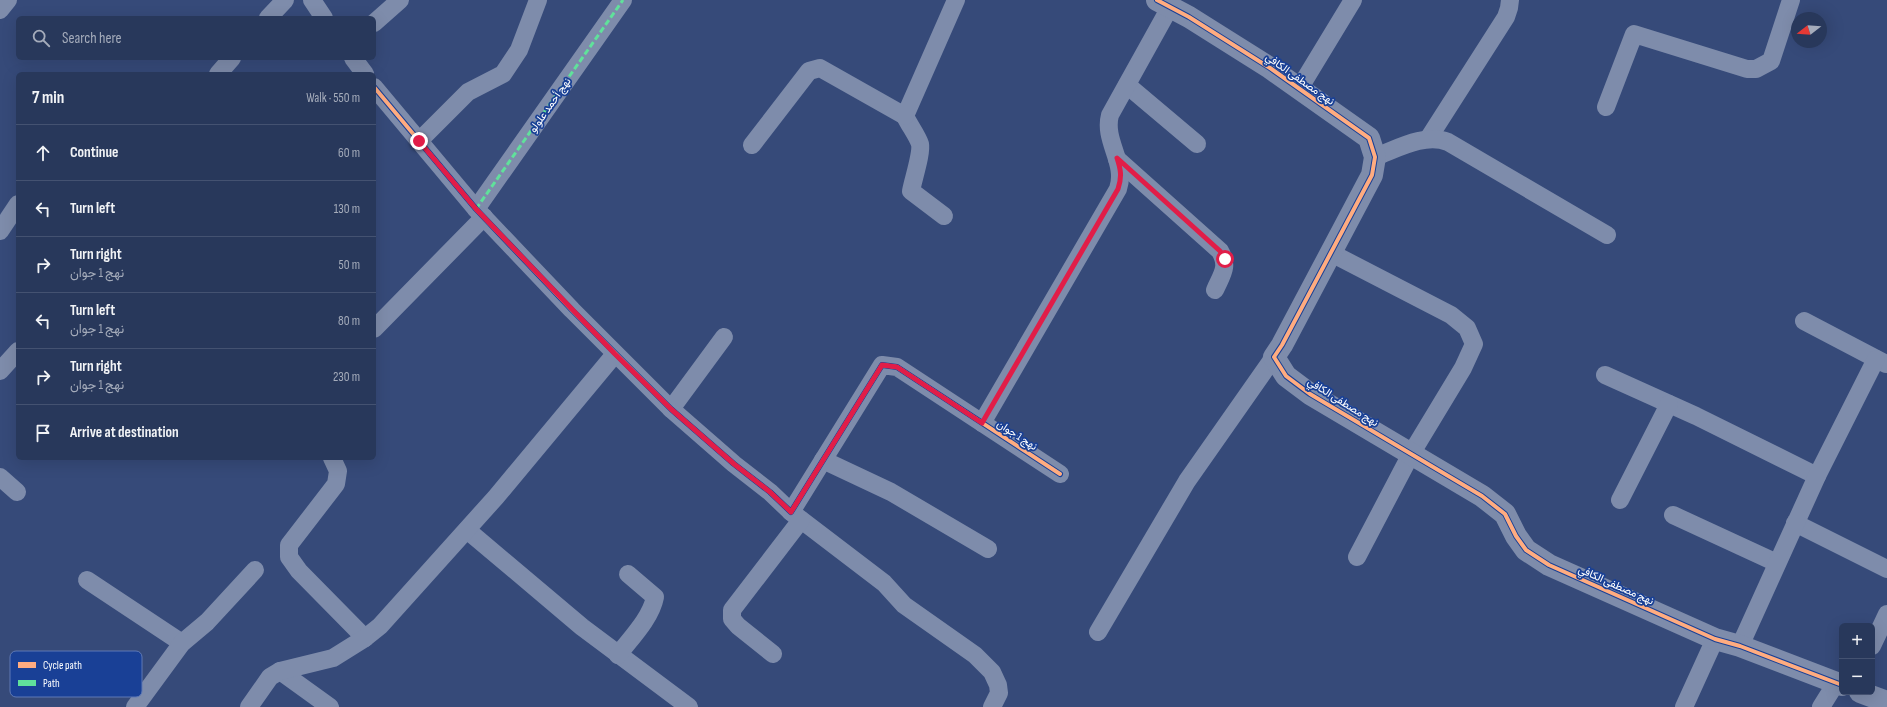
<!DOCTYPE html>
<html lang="en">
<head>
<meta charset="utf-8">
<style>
  body { margin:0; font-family:"Sofia Sans Condensed",Vazirmatn,sans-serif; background:#344364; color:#f1f3f6 }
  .controls { position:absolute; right:12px; bottom:12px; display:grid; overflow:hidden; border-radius:6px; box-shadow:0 4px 16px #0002 }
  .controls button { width:36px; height:36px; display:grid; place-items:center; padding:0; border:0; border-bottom:1px solid #445271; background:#28385b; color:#f1f3f6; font:20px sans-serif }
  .compass { position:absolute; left:1791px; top:12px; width:36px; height:36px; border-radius:50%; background:#28385b; box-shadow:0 4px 16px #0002; rotate:253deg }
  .stop { position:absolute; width:12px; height:12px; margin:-9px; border:3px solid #e11d48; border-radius:50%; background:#fff }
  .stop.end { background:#e11d48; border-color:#fff; box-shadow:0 1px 4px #0008 }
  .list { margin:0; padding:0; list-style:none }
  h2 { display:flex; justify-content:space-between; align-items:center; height:52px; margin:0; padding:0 16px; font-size:17px }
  h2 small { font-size:13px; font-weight:400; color:#a5acbb }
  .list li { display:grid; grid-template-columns:26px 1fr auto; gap:12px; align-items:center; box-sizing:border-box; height:56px; padding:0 16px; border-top:1px solid #445271 }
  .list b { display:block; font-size:15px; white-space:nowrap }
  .list p { margin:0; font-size:13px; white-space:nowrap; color:#a5acbb }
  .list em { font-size:13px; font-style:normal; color:#a5acbb }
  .icon { flex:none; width:22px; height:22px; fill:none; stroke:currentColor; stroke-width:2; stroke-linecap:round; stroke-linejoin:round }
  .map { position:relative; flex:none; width:1887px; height:707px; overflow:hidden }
  .search { position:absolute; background:#28385b; box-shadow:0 4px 16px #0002; left:16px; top:16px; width:360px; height:44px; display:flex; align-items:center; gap:10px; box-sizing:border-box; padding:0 14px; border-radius:6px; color:#a5acbb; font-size:15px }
  .panel { position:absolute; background:#28385b; box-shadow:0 4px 16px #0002; left:16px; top:72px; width:360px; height:388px; border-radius:6px }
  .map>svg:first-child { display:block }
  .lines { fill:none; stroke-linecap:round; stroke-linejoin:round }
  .minor { stroke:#7e8cab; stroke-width:18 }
  .tertiary { stroke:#7e8cab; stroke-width:22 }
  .quiet { stroke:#60e19b; stroke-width:3; stroke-dasharray:6 3; stroke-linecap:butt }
  .cycleway-casing { stroke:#194096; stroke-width:6 }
  .cycleway { stroke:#ffac80; stroke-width:4 }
  .route { stroke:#e11d48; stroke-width:5 }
  .labels { text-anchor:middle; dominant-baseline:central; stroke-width:3.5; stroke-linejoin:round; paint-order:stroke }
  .street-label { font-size:11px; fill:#fff; stroke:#194096 }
  .key { fill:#194096; stroke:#5e79b6; stroke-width:1 }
  .key-label { font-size:11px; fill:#fff }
</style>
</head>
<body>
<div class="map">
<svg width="1887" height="707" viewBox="0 0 1887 707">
  <rect width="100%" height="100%" fill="#364a79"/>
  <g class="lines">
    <g class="minor">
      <path d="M312 0 324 18"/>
      <path d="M0 10 8 0"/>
      <path d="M268 18 285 0"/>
      <path d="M374 23 400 0"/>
      <path d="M353 58 365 74"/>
      <path d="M218 74 232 58"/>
      <path d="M1127 85 1197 144"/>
      <path d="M374 87 476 209 572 310 671 409 734 464 770 492 791 512 882 365 897 367 1060 474"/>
      <path d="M1299 89 1353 0"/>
      <path d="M1606 107 1634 34 1747 69H1756L1771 61 1791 0"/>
      <path d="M905 116C909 125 917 135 920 144 922 153 913 180 911 191L944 216"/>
      <path d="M1428 139 1506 17 1509 8 1510 0"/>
      <path d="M419 141 468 92 503 74 519 50 538 0"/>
      <path d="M752 145 809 71 820 68 905 116 956 0"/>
      <path d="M1375 157C1397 149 1424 133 1448 142L1607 235"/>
      <path d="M1117 159 1220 251C1229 267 1222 274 1215 290"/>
      <path d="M476 209 623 0"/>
      <path d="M0 231 18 204"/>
      <path d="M1331 253 1451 315 1467 328 1474 344 1463 368 1411 454 1357 557"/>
      <path d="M1804 321 1886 364"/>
      <path d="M374 329 484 217"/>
      <path d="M0 371 18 351"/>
      <path d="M1605 375 1696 416 1817 476"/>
      <path d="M671 409 724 337"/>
      <path d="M982 423 1118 189C1127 163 1103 141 1110 115L1170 7"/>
      <path d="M332 458 338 471 336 484 289 545V557L299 571 365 638"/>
      <path d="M823 460 891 492 988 549"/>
      <path d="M0 477 17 492"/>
      <path d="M1620 500 1669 404"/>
      <path d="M791 512 884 583 904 605 975 655 992 672 998 685 999 693 992 707"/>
      <path d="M1673 515 1777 563"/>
      <path d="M1795 523 1887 569"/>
      <path d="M467 530 582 627 689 707"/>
      <path d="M87 580 182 643"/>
      <path d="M1098 632 1187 481 1274 357"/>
      <path d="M1740 646 1817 476 1876 359"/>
      <path d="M1872 646 1887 614"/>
      <path d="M773 654 738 626 732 619V610L801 520"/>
      <path d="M618 655C631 638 651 618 655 597L628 574"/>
      <path d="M280 671 330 707"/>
      <path d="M135 707 182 643 207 622 255 570"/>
      <path d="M249 707 270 677 280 671 333 658 365 638 380 626 496 497 615 354"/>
      <path d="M1684 707 1715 639"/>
      <path d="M1821 707 1836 683"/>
    </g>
    <g class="tertiary">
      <path d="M1157 0 1189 17 1270 68 1369 138 1375 157 1372 175 1282 345 1274 357 1286 376 1310 394 1482 496 1505 514 1516 536 1526 550 1549 565 1715 639 1740 646 1842 685"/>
      <path d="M1860 692 1887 702"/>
    </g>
    <path class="quiet" d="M476 209 623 0"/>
    <g class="cycleway-casing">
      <g id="cycleway">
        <path d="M1157 0 1189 17 1270 68 1369 138 1375 157 1372 175 1282 345 1274 357 1286 376 1310 394 1482 496 1505 514 1516 536 1526 550 1549 565 1715 639 1740 646 1842 685"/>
        <path d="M374 87 476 209 572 310 671 409 734 464 770 492 791 512 882 365 897 367 1060 474"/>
      </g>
    </g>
    <use href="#cycleway" class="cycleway"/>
  </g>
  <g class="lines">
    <path class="route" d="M419 141 476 209 615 354 671 409 734 464 770 492 791 512 882 365 897 367 982 423 1118 189C1122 177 1121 170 1117 158L1220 251 1225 259"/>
  </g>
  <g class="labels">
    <g class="street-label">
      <text transform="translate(1300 79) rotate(35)">نهج مصطفى الكافي</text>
      <text transform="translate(550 105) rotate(-55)">نهج أحمد علولو</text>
      <text transform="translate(1343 402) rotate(32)">نهج مصطفى الكافي</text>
      <text transform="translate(1017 435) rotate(33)">نهج 1 جوان</text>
      <text transform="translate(1616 585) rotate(24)">نهج مصطفى الكافي</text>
    </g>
  </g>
  <rect x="10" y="651" width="132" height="46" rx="6" class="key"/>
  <rect x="18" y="662" width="18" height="6" fill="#ffac80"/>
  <rect x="18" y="680" width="18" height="6" fill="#60e19b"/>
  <g class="key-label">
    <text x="43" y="669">Cycle path</text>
    <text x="43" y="687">Path</text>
  </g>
</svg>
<div class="controls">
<button>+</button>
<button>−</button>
</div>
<svg class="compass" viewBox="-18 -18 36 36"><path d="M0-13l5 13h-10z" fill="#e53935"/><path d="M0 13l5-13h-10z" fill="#a5acbb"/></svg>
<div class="stop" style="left:1225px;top:259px"></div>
<div class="stop end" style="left:419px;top:141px"></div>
<div class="search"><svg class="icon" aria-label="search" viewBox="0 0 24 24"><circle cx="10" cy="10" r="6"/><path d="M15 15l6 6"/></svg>Search here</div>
<section class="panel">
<h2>7 min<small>Walk · 550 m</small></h2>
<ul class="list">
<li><svg class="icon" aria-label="ahead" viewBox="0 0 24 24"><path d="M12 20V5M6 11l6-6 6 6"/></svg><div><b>Continue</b></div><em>60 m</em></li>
<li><svg class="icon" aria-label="left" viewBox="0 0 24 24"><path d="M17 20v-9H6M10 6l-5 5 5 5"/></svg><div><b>Turn left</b></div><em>130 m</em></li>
<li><svg class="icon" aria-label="right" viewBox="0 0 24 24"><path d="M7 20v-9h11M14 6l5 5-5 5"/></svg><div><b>Turn right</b><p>نهج 1 جوان</p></div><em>50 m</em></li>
<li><svg class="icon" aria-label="left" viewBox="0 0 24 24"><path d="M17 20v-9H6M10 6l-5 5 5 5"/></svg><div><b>Turn left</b><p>نهج 1 جوان</p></div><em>80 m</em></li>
<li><svg class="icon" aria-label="right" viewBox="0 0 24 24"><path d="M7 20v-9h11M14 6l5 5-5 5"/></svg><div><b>Turn right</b><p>نهج 1 جوان</p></div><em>230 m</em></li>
<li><svg class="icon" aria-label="arrive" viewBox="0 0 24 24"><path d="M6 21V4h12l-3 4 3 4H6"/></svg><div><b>Arrive at destination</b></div></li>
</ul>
</section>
</div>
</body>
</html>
